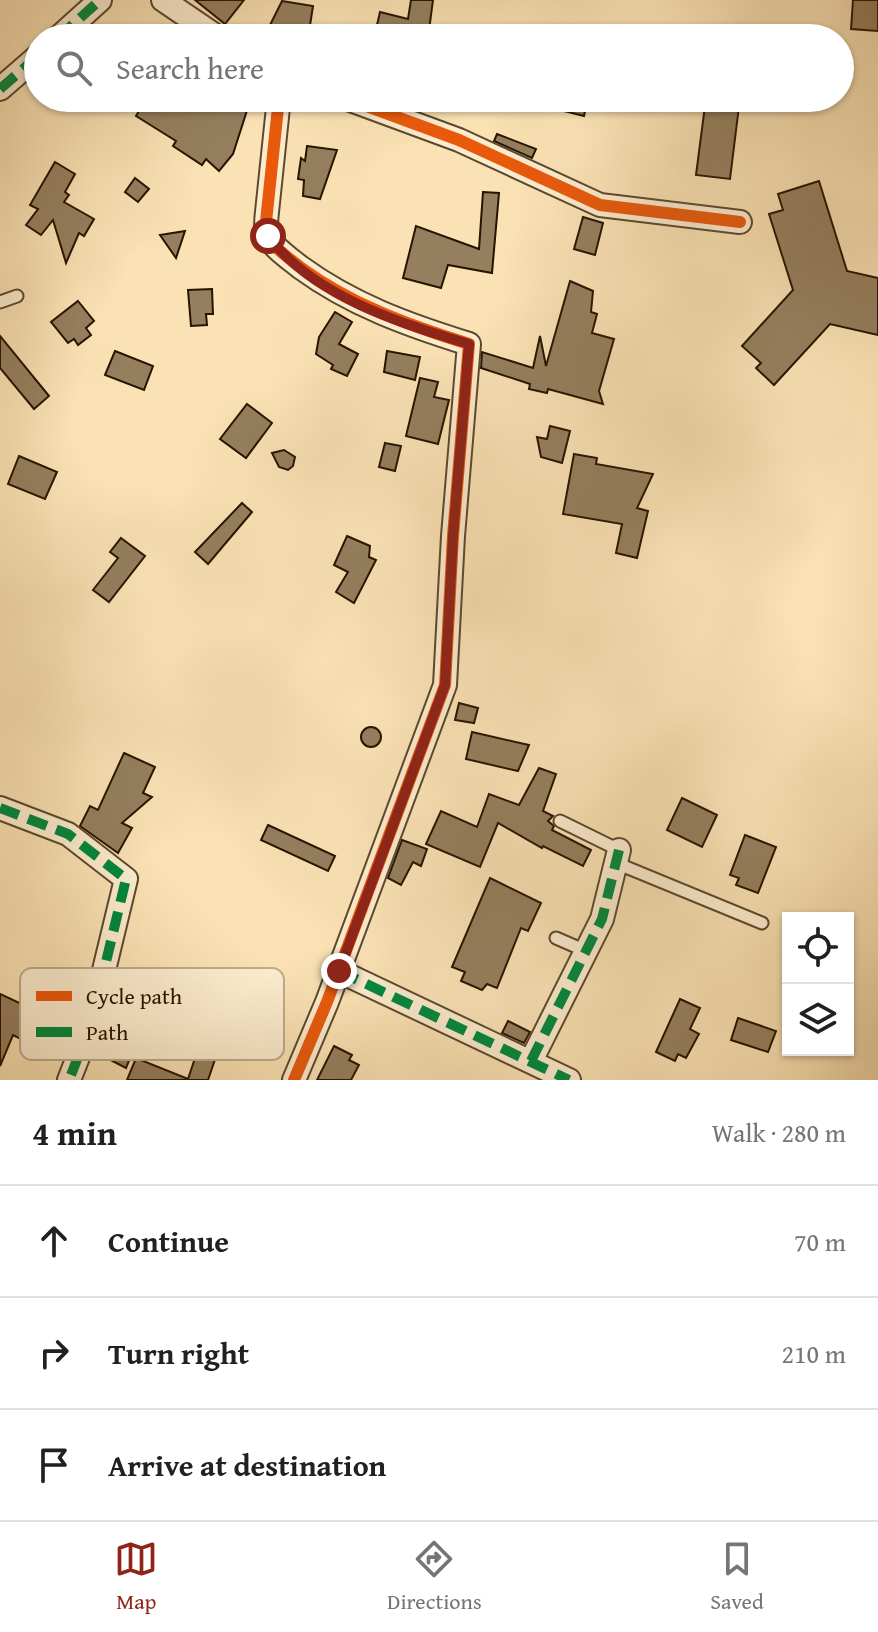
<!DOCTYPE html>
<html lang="en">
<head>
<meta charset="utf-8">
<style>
  body { margin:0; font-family:"Gentium Book Plus",serif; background:#f6f6f6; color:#202124 }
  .controls { position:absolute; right:24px; bottom:24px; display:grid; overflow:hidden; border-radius:0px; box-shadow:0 2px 6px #0004 }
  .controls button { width:72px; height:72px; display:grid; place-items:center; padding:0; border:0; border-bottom:2px solid #e0e0e0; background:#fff; color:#202124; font:40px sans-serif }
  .stop { position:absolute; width:24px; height:24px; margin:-18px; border:6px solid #8f2418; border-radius:50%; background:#fff }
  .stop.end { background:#8f2418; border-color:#fff; box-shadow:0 2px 8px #0008 }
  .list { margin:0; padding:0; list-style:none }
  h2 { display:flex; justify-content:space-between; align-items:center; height:104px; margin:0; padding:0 32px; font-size:34px }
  h2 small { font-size:26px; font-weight:400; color:#757577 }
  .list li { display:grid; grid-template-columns:52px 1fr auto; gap:24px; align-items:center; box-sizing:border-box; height:112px; padding:0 32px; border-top:2px solid #e0e0e0 }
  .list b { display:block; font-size:30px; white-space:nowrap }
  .list em { font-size:26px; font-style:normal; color:#757577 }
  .icon { flex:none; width:44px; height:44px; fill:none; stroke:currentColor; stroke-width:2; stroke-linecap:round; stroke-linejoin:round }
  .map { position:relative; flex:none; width:878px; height:1080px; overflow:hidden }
  .search { position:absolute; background:#fff; box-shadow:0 2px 6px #0004; left:24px; right:24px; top:24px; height:88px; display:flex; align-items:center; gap:20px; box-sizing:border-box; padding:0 28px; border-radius:44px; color:#757577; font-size:30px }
  .sheet { height:440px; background:#fff }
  nav { display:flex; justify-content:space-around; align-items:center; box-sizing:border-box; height:112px; border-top:2px solid #e0e0e0; background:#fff; font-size:22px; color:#757577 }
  nav a { display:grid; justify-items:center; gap:4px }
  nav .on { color:#8f2418 }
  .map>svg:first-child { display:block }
  .building { fill:#957f5e; stroke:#271400; stroke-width:2 }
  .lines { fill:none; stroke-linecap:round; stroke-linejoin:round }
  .service-casing { stroke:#5c482d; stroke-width:15 }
  .minor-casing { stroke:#5c482d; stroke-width:26 }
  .service { stroke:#fcecce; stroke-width:11 }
  .minor { stroke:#fcecce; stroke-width:22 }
  .quiet { stroke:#00873e; stroke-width:10; stroke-dasharray:20 10; stroke-linecap:butt }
  .cycleway-casing { stroke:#fcecce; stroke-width:17 }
  .cycleway { stroke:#e8590c; stroke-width:12 }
  .route { stroke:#8f2418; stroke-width:10 }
  .key { fill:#fcecce; stroke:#bcab90; stroke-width:2 }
  .key-label { font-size:22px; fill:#271400 }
</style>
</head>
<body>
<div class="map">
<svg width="878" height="1080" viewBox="0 0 878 1080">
  <rect width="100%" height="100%" fill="#fae2b4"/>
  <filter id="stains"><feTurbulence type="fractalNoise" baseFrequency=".0025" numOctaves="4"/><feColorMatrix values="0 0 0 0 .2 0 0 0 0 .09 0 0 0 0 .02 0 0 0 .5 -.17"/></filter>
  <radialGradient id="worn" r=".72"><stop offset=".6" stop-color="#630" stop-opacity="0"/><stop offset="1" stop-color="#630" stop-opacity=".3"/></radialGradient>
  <g class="building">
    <path d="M195 0H244L225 24Z"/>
    <path d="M411 0H433L428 38H374L380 12 408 19Z"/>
    <path d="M853 0H878V31L851 29Z"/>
    <path d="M282 1 313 6 309 32 270 25Z"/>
    <path d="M121 98H168L185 108 190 98H251L233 154 219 171 206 159 202 165 173 146 176 141 136 116 139 111Z"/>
    <path d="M536 98H588L584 116 536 104Z"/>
    <path d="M706 98H740L730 179 696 175Z"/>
    <path d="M497 134 536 149 532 158 494 141Z"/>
    <path d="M307 146 337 150 320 199 303 196 304 180 298 179 301 158 305 161Z"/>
    <path d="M55 162 75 174 65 192 69 195 64 202 94 219 84 236 79 233 66 263 53 220 41 235 26 225 38 209 30 205Z"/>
    <path d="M135 178 149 189 138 202 125 192Z"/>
    <path d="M819 181 847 271 878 278V335L830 324 774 385 756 368 761 363 742 346 793 290 769 214 783 210 778 194Z"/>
    <path d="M483 192 499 193 492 273 448 265 441 288 403 278 416 226 479 249Z"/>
    <path d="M583 217 603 223 595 255 574 249Z"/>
    <path d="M185 231 176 258 160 235Z"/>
    <path d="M570 281 593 291 591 312 597 314 592 333 614 339 599 391 603 404 548 389 547 393 529 389 530 384 481 368 482 352 533 368 540 336 546 366Z"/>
    <path d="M212 289 213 314H206L207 325 191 326 188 290Z"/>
    <path d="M78 301 94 321 86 328 91 335 78 345 74 339 68 343 51 322Z"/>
    <path d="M335 312 352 322 339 344 358 354 347 376 331 369 333 365 316 354 319 337Z"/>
    <path d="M0 336 49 396 34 409 0 368Z"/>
    <path d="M115 351 153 366 144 390 105 375Z"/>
    <path d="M387 351 420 357 415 380 384 372Z"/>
    <path d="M420 378 438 382 434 397 449 400 438 444 406 436Z"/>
    <path d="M247 404 272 423 246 458 220 439Z"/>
    <path d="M550 426 570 431 562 463 541 457 537 437 547 439Z"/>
    <path d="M385 443 401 446 395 471 379 467Z"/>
    <path d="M284 450 295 457 293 466 288 470 279 467 272 453Z"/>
    <path d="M574 454 597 458 596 464 653 474 637 508 648 511 637 558 616 553 622 524 563 514Z"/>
    <path d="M19 456 57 472 45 499 8 484Z"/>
    <path d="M242 503 252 512 208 564 195 552Z"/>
    <path d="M347 536 370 546 369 557 376 560 354 603 336 592 348 572 334 565Z"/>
    <path d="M121 538 145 556 109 602 93 590 118 558 110 552Z"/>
    <path d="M459 703 478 708 474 723 455 720Z"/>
    <circle cx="371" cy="737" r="10"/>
    <path d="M472 732 529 745 518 771 466 759Z"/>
    <path d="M124 753 155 767 143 793 152 797 122 823 132 828 118 853 80 826 90 806 98 810Z"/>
    <path d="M539 768 556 774 543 811 553 816 548 821 554 826 552 830 591 850 583 866 543 846 542 848 498 823 480 867 426 844 441 811 477 827 489 794 519 805Z"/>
    <path d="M682 798 717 815 702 847 667 830Z"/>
    <path d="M268 825 335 856 328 871 261 840Z"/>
    <path d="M745 835 776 847 758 893 736 885 739 878 730 875Z"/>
    <path d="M402 840 427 849 421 866 413 862 401 885 388 878Z"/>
    <path d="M490 878 541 903 528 931 521 928 497 988 487 984 482 990 461 981 465 972 452 967Z"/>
    <path d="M219 992 236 999 231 1009 238 1012 232 1025 236 1030 230 1043 222 1039 208 1080H127L136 1058 188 1079 204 1031 201 1030Z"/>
    <path d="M0 994 43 1014 29 1043 13 1035 0 1066Z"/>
    <path d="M680 999 700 1008 690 1029 699 1034 686 1058 678 1054 675 1061 656 1052Z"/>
    <path d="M738 1018 776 1031 768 1052 731 1040Z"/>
    <path d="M508 1021 530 1032 524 1043 502 1033Z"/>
    <path d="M102 1035 134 1048 126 1068 95 1052Z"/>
    <path d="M334 1046 352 1055 349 1060 359 1065 351 1080H317Z"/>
  </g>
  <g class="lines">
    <g class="service-casing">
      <g id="service">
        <path d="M0 302 17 296"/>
        <path d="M560 821 619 850"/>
        <path d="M616 863 762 923"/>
        <path d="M556 938 586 951"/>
      </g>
    </g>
    <g class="minor-casing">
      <g id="minor">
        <path d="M163 0 219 38"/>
        <path d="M58 38 100 0"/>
        <path d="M0 89 38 56"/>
        <path d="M279 98 267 212C266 220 265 229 268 237 274 248 290 259 300 267 352 305 408 325 469 344L453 536 445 685 327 1002 294 1080"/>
        <path d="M345 98 459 140 600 205 740 222"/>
        <path d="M0 808 68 834 126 879 91 1024 69 1080"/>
        <path d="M339 971 569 1080"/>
        <path d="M531 1061 602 919 619 850"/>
      </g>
    </g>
    <use href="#service" class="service"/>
    <use href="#minor" class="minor"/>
    <g class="quiet">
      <path d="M58 38 100 0"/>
      <path d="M0 89 38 56"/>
      <path d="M0 808 68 834 126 879 91 1024 69 1080"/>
      <path d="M339 971 569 1080"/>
      <path d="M531 1061 602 919 619 850"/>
    </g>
    <g class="cycleway-casing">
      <g id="cycleway">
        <path d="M279 98 267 212C266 220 265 229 268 237 274 248 290 259 300 267 352 305 408 325 469 344L453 536 445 685 327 1002 294 1080"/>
        <path d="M345 98 459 140 600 205 740 222"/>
      </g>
    </g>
    <use href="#cycleway" class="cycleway"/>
  </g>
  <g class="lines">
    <path class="route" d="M268 236C313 296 401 324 469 344L453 536 445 685 339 971"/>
  </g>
  <rect x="20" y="968" width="264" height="92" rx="12" class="key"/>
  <rect x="36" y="991" width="36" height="10" fill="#e8590c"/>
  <rect x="36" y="1027" width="36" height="10" fill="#00873e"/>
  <g class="key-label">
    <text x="86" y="1004">Cycle path</text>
    <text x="86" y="1040">Path</text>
  </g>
  <rect width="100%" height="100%" filter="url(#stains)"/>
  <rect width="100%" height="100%" fill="url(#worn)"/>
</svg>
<div class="controls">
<button><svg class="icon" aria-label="locate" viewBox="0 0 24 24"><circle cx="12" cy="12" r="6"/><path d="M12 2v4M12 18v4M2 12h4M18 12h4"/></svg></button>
<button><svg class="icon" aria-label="layers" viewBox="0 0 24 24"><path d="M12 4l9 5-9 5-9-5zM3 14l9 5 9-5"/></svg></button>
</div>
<div class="stop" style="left:268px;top:236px"></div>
<div class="stop end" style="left:339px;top:971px"></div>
<div class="search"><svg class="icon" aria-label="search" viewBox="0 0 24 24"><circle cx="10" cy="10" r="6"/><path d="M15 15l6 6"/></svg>Search here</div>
</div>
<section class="sheet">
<h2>4 min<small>Walk · 280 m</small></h2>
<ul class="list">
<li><svg class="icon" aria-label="ahead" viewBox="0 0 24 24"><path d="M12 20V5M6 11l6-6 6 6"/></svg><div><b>Continue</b></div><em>70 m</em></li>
<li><svg class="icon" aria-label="right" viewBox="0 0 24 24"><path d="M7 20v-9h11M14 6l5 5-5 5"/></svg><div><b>Turn right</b></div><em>210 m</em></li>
<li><svg class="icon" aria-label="arrive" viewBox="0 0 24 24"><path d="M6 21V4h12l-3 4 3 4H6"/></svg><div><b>Arrive at destination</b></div></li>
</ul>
</section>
<nav>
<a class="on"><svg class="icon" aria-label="map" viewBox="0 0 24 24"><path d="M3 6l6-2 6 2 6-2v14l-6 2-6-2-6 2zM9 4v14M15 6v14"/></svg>Map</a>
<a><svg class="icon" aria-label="directions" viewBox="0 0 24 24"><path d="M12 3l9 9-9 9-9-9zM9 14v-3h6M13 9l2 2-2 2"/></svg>Directions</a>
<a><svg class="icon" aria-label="saved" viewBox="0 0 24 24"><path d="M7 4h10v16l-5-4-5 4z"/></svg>Saved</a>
</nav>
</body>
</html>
